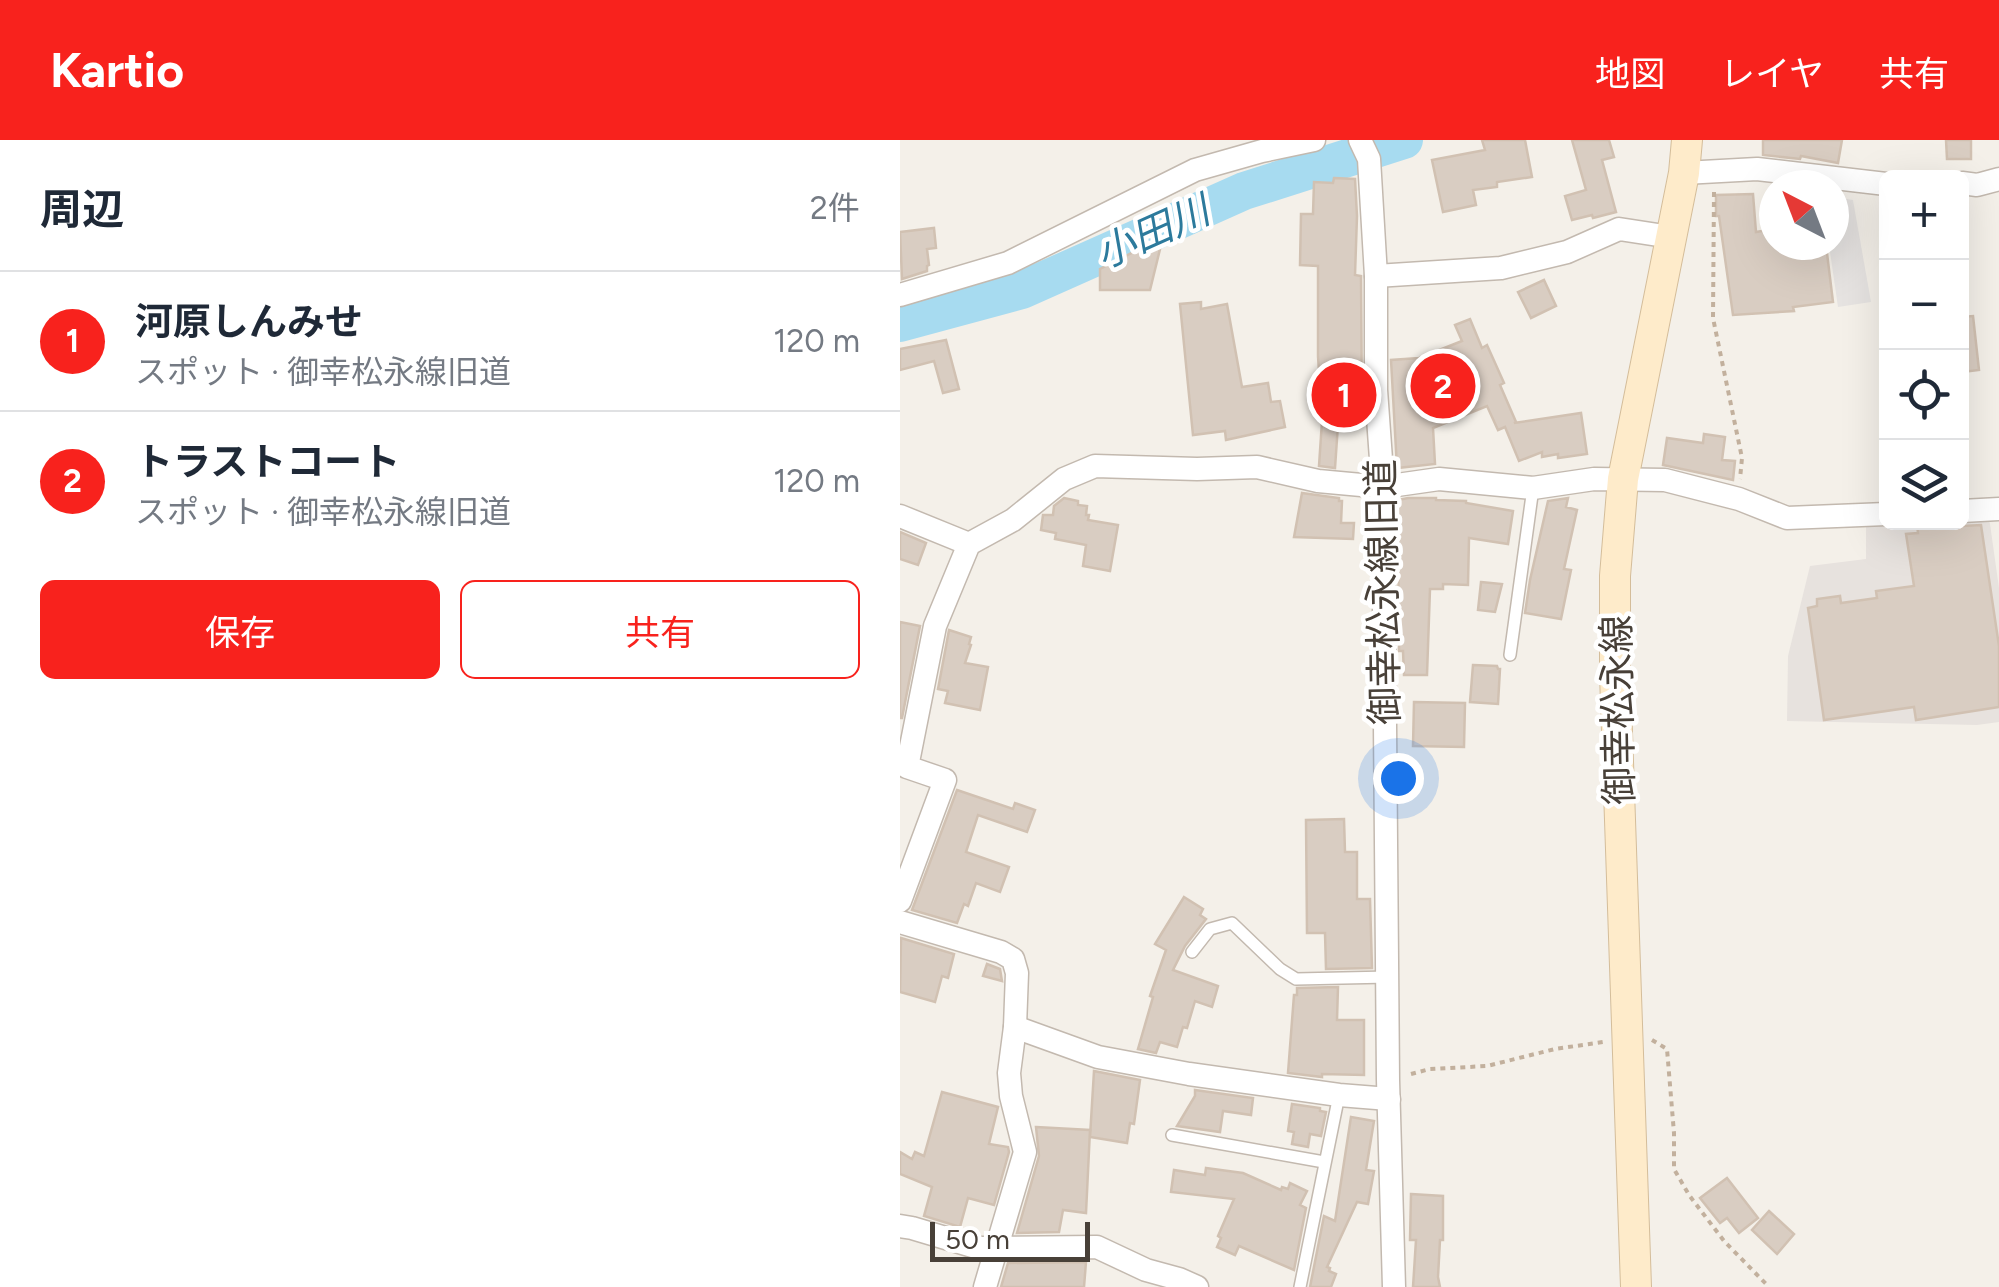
<!DOCTYPE html>
<html lang="ja">
<head>
<meta charset="utf-8">
<style>
  body { margin:0; font-family:Figtree,"Noto Sans JP",sans-serif; background:#f6f6f7; color:#1f2937 }
  .controls { position:absolute; right:30px; top:30px; display:grid; overflow:hidden; border-radius:15px; box-shadow:0 10px 40px #0002 }
  .controls button { width:90px; height:90px; display:grid; place-items:center; padding:0; border:0; border-bottom:2px solid #e0e1e3; background:#fff; color:#1f2937; font:50px sans-serif }
  .compass { position:absolute; left:859px; top:30px; width:90px; height:90px; border-radius:50%; background:#fff; box-shadow:0 10px 40px #0002; rotate:318deg }
  .scale { position:absolute; left:30px; bottom:25px; width:160px; box-sizing:border-box; padding-left:10px; border:5px solid #484038; border-top:0; font-size:28px; line-height:35px; white-space:nowrap; color:#484038; -webkit-text-stroke:8px #fff; paint-order:stroke }
  .you { position:absolute; left:498px; top:638px; width:35px; height:35px; margin:-25px; border:8px solid #fff; border-radius:50%; background:#1a73e8; box-shadow:0 0 0 15px #1a73e833 }
  .badge { display:grid; place-items:center; width:65px; height:65px; border-radius:50%; background:#f8221d; color:#fff; font-size:32px; font-weight:700 }
  .pin { position:absolute; translate:-50% -50%; border:5px solid #fff; box-shadow:0 2px 10px #0006 }
  .list { margin:0; padding:0; list-style:none }
  h2 { display:flex; justify-content:space-between; align-items:center; height:130px; margin:0; padding:0 40px; font-size:42px }
  h2 small { font-size:32px; font-weight:400; color:#747a83 }
  .list li { display:grid; grid-template-columns:65px 1fr auto; gap:30px; align-items:center; box-sizing:border-box; height:140px; padding:0 40px; border-top:2px solid #e0e1e3 }
  .list b { display:block; font-size:38px; white-space:nowrap }
  .list p { margin:0; font-size:32px; white-space:nowrap; color:#747a83 }
  .list em { font-size:32px; font-style:normal; color:#747a83 }
  .actions { display:flex; gap:20px; padding:30px 40px }
  .actions a { flex:1; padding:22px 0; border:2px solid #f8221d; border-radius:15px; text-align:center; font-size:35px; color:#f8221d }
  .actions .main { background:#f8221d; color:#fff }
  .icon { flex:none; width:55px; height:55px; fill:none; stroke:currentColor; stroke-width:2; stroke-linecap:round; stroke-linejoin:round }
  .map { position:relative; flex:none; width:1099px; height:1147px; overflow:hidden }
  header { display:flex; align-items:center; gap:60px; box-sizing:border-box; height:140px; padding:0 50px; background:#f8221d; color:#fff }
  header strong { font-size:48px }
  nav { display:flex; gap:55px; margin-inline-start:auto; font-size:35px }
  main { display:flex }
  aside { flex:1; background:#fff }
  .map>svg:first-child { display:block }
  .industrial { fill:#e7e2de }
  .parking { fill:#e6e3e1 }
  .lines { fill:none; stroke-linecap:round; stroke-linejoin:round }
  .river { stroke:#a7dbf0; stroke-width:38 }
  .building { fill:#d9cdc2; stroke:#d1c1b2; stroke-width:2.5 }
  .service-casing { stroke:#c3b9af; stroke-width:14 }
  .minor-casing { stroke:#c3b9af; stroke-width:25 }
  .secondary-casing { stroke:#d4bd9a; stroke-width:32 }
  .path { stroke:#c2b09d; stroke-width:4; stroke-dasharray:5 5; stroke-linecap:butt }
  .service { stroke:#fff; stroke-width:11 }
  .minor { stroke:#fff; stroke-width:22 }
  .secondary { stroke:#feebca; stroke-width:30 }
  .labels { text-anchor:middle; dominant-baseline:central; stroke-width:9; stroke-linejoin:round; paint-order:stroke }
  .street-label { font-size:38px; fill:#484038; stroke:#fff }
  .water-label { font-size:40px; font-style:italic; fill:#2c7a9c; stroke:#fff }
</style>
</head>
<body>
<header>
<strong>Kartio</strong>
<nav><a>地図</a><a>レイヤ</a><a>共有</a></nav>
</header>
<main>
<aside>
<h2>周辺<small>2件</small></h2>
<ul class="list">
<li><span class="badge">1</span><div><b>河原しんみせ</b><p>スポット · 御幸松永線旧道</p></div><em>120 m</em></li>
<li><span class="badge">2</span><div><b>トラストコート</b><p>スポット · 御幸松永線旧道</p></div><em>120 m</em></li>
</ul>
<div class="actions"><a class="main">保存</a><a>共有</a></div>
</aside>
<div class="map">
<svg width="1099" height="1147" viewBox="0 0 1099 1147">
  <rect width="100%" height="100%" fill="#f4f0e9"/>
  <path class="industrial" d="M1089 377 1099 448V582L1077 585 887 581 888 516 910 426 966 419V382H1062V378Z"/>
  <path class="parking" d="M934 57 953 60 971 162 938 167 929 105H934Z"/>
  <g class="lines">
    <path class="river" d="M0 183 122 150 344 51 504 0"/>
  </g>
  <g class="building">
    <path d="M582 0H625L632 37 597 42V47L573 50 576 65 543 72 532 20 585 10Z"/>
    <path d="M672 0H709L714 17 702 20 716 72 693 78 692 75 672 80 665 56 686 50Z"/>
    <path d="M863 0H942L938 23 901 16 900 19 863 15Z"/>
    <path d="M1046 0H1071V19H1047Z"/>
    <path d="M434 38 455 39 457 76 455 135 461 136 462 268 439 270 435 328 419 326 422 281 418 216V126L400 125 401 74H413L414 42 433 43Z"/>
    <path d="M853 54 856 92 874 89V105H926L933 162 893 167 894 171 833 175 819 76H816V55Z"/>
    <path d="M34 88 36 108 27 109 29 125 27 126V131L2 139 0 92Z"/>
    <path d="M263 97 250 150H200V129Z"/>
    <path d="M644 140 656 166 631 178 618 152Z"/>
    <path d="M301 162V169L327 164 342 247 368 243 371 262 380 261 385 287 326 300 325 291 293 295 280 164Z"/>
    <path d="M1073 176 1079 230 1062 232V177Z"/>
    <path d="M570 179 582 208 587 205 604 243 600 245 616 282 614 283 681 273 687 314 658 318V314L642 317V312L619 321 605 287 598 290 587 266 533 288 535 324 497 328 491 220 519 218 562 201 555 185Z"/>
    <path d="M46 200 59 249 43 253 34 221 0 230V209Z"/>
    <path d="M804 294 825 297 822 320 835 321 833 340 763 325 767 298 803 303Z"/>
    <path d="M402 353 439 358V361H442L441 383H454L453 399 394 397Z"/>
    <path d="M164 358 178 361V365L187 366 186 375H189L188 380 218 385 210 431 183 426 186 405 155 399 156 393 141 390 143 375H153L154 366Z"/>
    <path d="M508 358H536V360L566 361V363L613 371 608 404 569 398 568 445 543 444V449H530L527 535H504L503 511H499L498 360Z"/>
    <path d="M668 358 666 367 677 370 664 429 671 430 661 479 625 473 630 440 648 361Z"/>
    <path d="M1053 382 1062 386 1081 385 1099 506V567L1016 580 1014 567 924 580 908 468 917 466V459L940 456 941 463 977 458 976 451 1014 446 1006 394 1018 393 1017 384Z"/>
    <path d="M0 392 26 403 18 425 0 419Z"/>
    <path d="M581 442 602 444 595 472 578 470Z"/>
    <path d="M0 482 20 486 2 578H0Z"/>
    <path d="M49 490 71 497 69 504 71 505 65 523 88 527 80 570 45 563 48 551 38 549Z"/>
    <path d="M573 525 597 526 598 529H600L598 564 570 562Z"/>
    <path d="M514 562 565 563 564 607 513 606Z"/>
    <path d="M57 650 113 669 115 663 135 670 127 692 78 675 66 712 109 727 100 752 76 743 68 766 64 764 57 783 12 770Z"/>
    <path d="M444 679 445 712H457V759H470L472 828 426 829 425 793H407L406 680Z"/>
    <path d="M284 757 303 769 300 775 306 779 285 806 273 830 318 846 312 867 295 861 287 888 283 887 277 907 260 902 256 913 238 909 253 857 250 856 266 810 255 804Z"/>
    <path d="M1 798 54 814 48 838 42 836 35 862 0 852Z"/>
    <path d="M87 824 100 829 102 841 83 836Z"/>
    <path d="M438 847 437 880H464V935L422 934V937L388 933 394 855H397V848Z"/>
    <path d="M194 931 240 940 234 984 230 983 227 1003 190 997Z"/>
    <path d="M295 950 353 958 351 975 323 971 320 992 277 986 295 956Z"/>
    <path d="M42 952 98 967 89 1004 108 1007 109 1012 94 1065 68 1058 60 1087 24 1076 32 1047 0 1034V1012L12 1019 15 1012 24 1016Z"/>
    <path d="M392 964 420 968V971L426 972 421 996 410 994 408 1007 392 1004 394 992 388 991Z"/>
    <path d="M451 977 474 981 466 1030 474 1031 468 1064 457 1062 427 1127 430 1128 429 1131 436 1134 431 1147H410L424 1076 435 1081Z"/>
    <path d="M136 987 190 990 186 1073 163 1070 159 1092 117 1093 139 1016Z"/>
    <path d="M306 1028 343 1033 381 1050 382 1047 388 1049 390 1043 407 1051 400 1065 406 1068 394 1130 339 1106 335 1115 317 1107 321 1098 318 1096 334 1059 271 1052 274 1030 305 1035Z"/>
    <path d="M827 1038 858 1078 839 1093 827 1078 820 1083 800 1058Z"/>
    <path d="M511 1054 543 1056V1100H540L538 1137 540 1147H513L516 1100H510Z"/>
    <path d="M869 1071 894 1094 877 1114 852 1090Z"/>
    <path d="M186 1122 184 1147H101L108 1123Z"/>
  </g>
  <g class="lines">
    <g class="service-casing">
      <g id="service">
        <path d="M610 515 633 348"/>
        <path d="M292 812 310 789 332 783 380 829 396 839 489 837"/>
        <path d="M272 995 424 1022"/>
        <path d="M400 1147 439 955"/>
      </g>
    </g>
    <g class="minor-casing">
      <g id="minor">
        <path d="M460 0 469 19 476 136V250L483 347 488 940 494 1147"/>
        <path d="M784 33 857 29 986 44"/>
        <path d="M1062 43 1077 45 1099 39"/>
        <path d="M476 136 601 128 667 112 719 89 771 97"/>
        <path d="M0 155 108 123 295 30 362 11 414 0"/>
        <path d="M1062 371 1099 369"/>
        <path d="M0 376 69 404"/>
        <path d="M0 761 45 640 7 627 35 486 69 404 113 380 164 339 195 326 297 329 357 327 418 341 483 347 539 339 633 348 694 339 765 340 839 359 887 378 986 374"/>
        <path d="M0 782 101 812 113 819 117 833 115 887 109 933 111 956 125 1012 85 1147"/>
        <path d="M115 887 198 917 289 934 439 955 489 959"/>
        <path d="M0 1086 12 1088 79 1108 197 1107 246 1130 279 1139 297 1147"/>
      </g>
    </g>
    <g class="secondary-casing">
      <path id="secondary" d="M736 1147 715 534V436L723 339 784 33 787 0"/>
    </g>
    <g class="path">
      <path d="M814 52 813 178 842 318 840 339"/>
      <path d="M752 900 767 909 774 993V1029L789 1055 824 1101 869 1147"/>
      <path d="M511 934 530 929 587 926 655 909 703 902"/>
    </g>
    <use href="#service" class="service"/>
    <use href="#minor" class="minor"/>
    <use href="#secondary" class="secondary"/>
  </g>
  <g class="labels">
    <g class="street-label">
      <text transform="translate(483 452) rotate(-91)">御幸松永線旧道</text>
      <text transform="translate(718 570) rotate(-91)">御幸松永線</text>
    </g>
    <g class="water-label">
      <text transform="translate(252 92) rotate(-24)">小田川</text>
    </g>
  </g>
</svg>
<div class="controls">
<button>+</button>
<button>−</button>
<button><svg class="icon" aria-label="locate" viewBox="0 0 24 24"><circle cx="12" cy="12" r="6"/><path d="M12 2v4M12 18v4M2 12h4M18 12h4"/></svg></button>
<button><svg class="icon" aria-label="layers" viewBox="0 0 24 24"><path d="M12 4l9 5-9 5-9-5zM3 14l9 5 9-5"/></svg></button>
</div>
<svg class="compass" viewBox="-18 -18 36 36"><path d="M0-13l5 13h-10z" fill="#e53935"/><path d="M0 13l5-13h-10z" fill="#747a83"/></svg>
<div class="scale">50 m</div>
<div class="you"></div>
<div class="pin badge" style="left:444px;top:255px">1</div>
<div class="pin badge" style="left:543px;top:246px">2</div>
</div>
</main>
</body>
</html>
